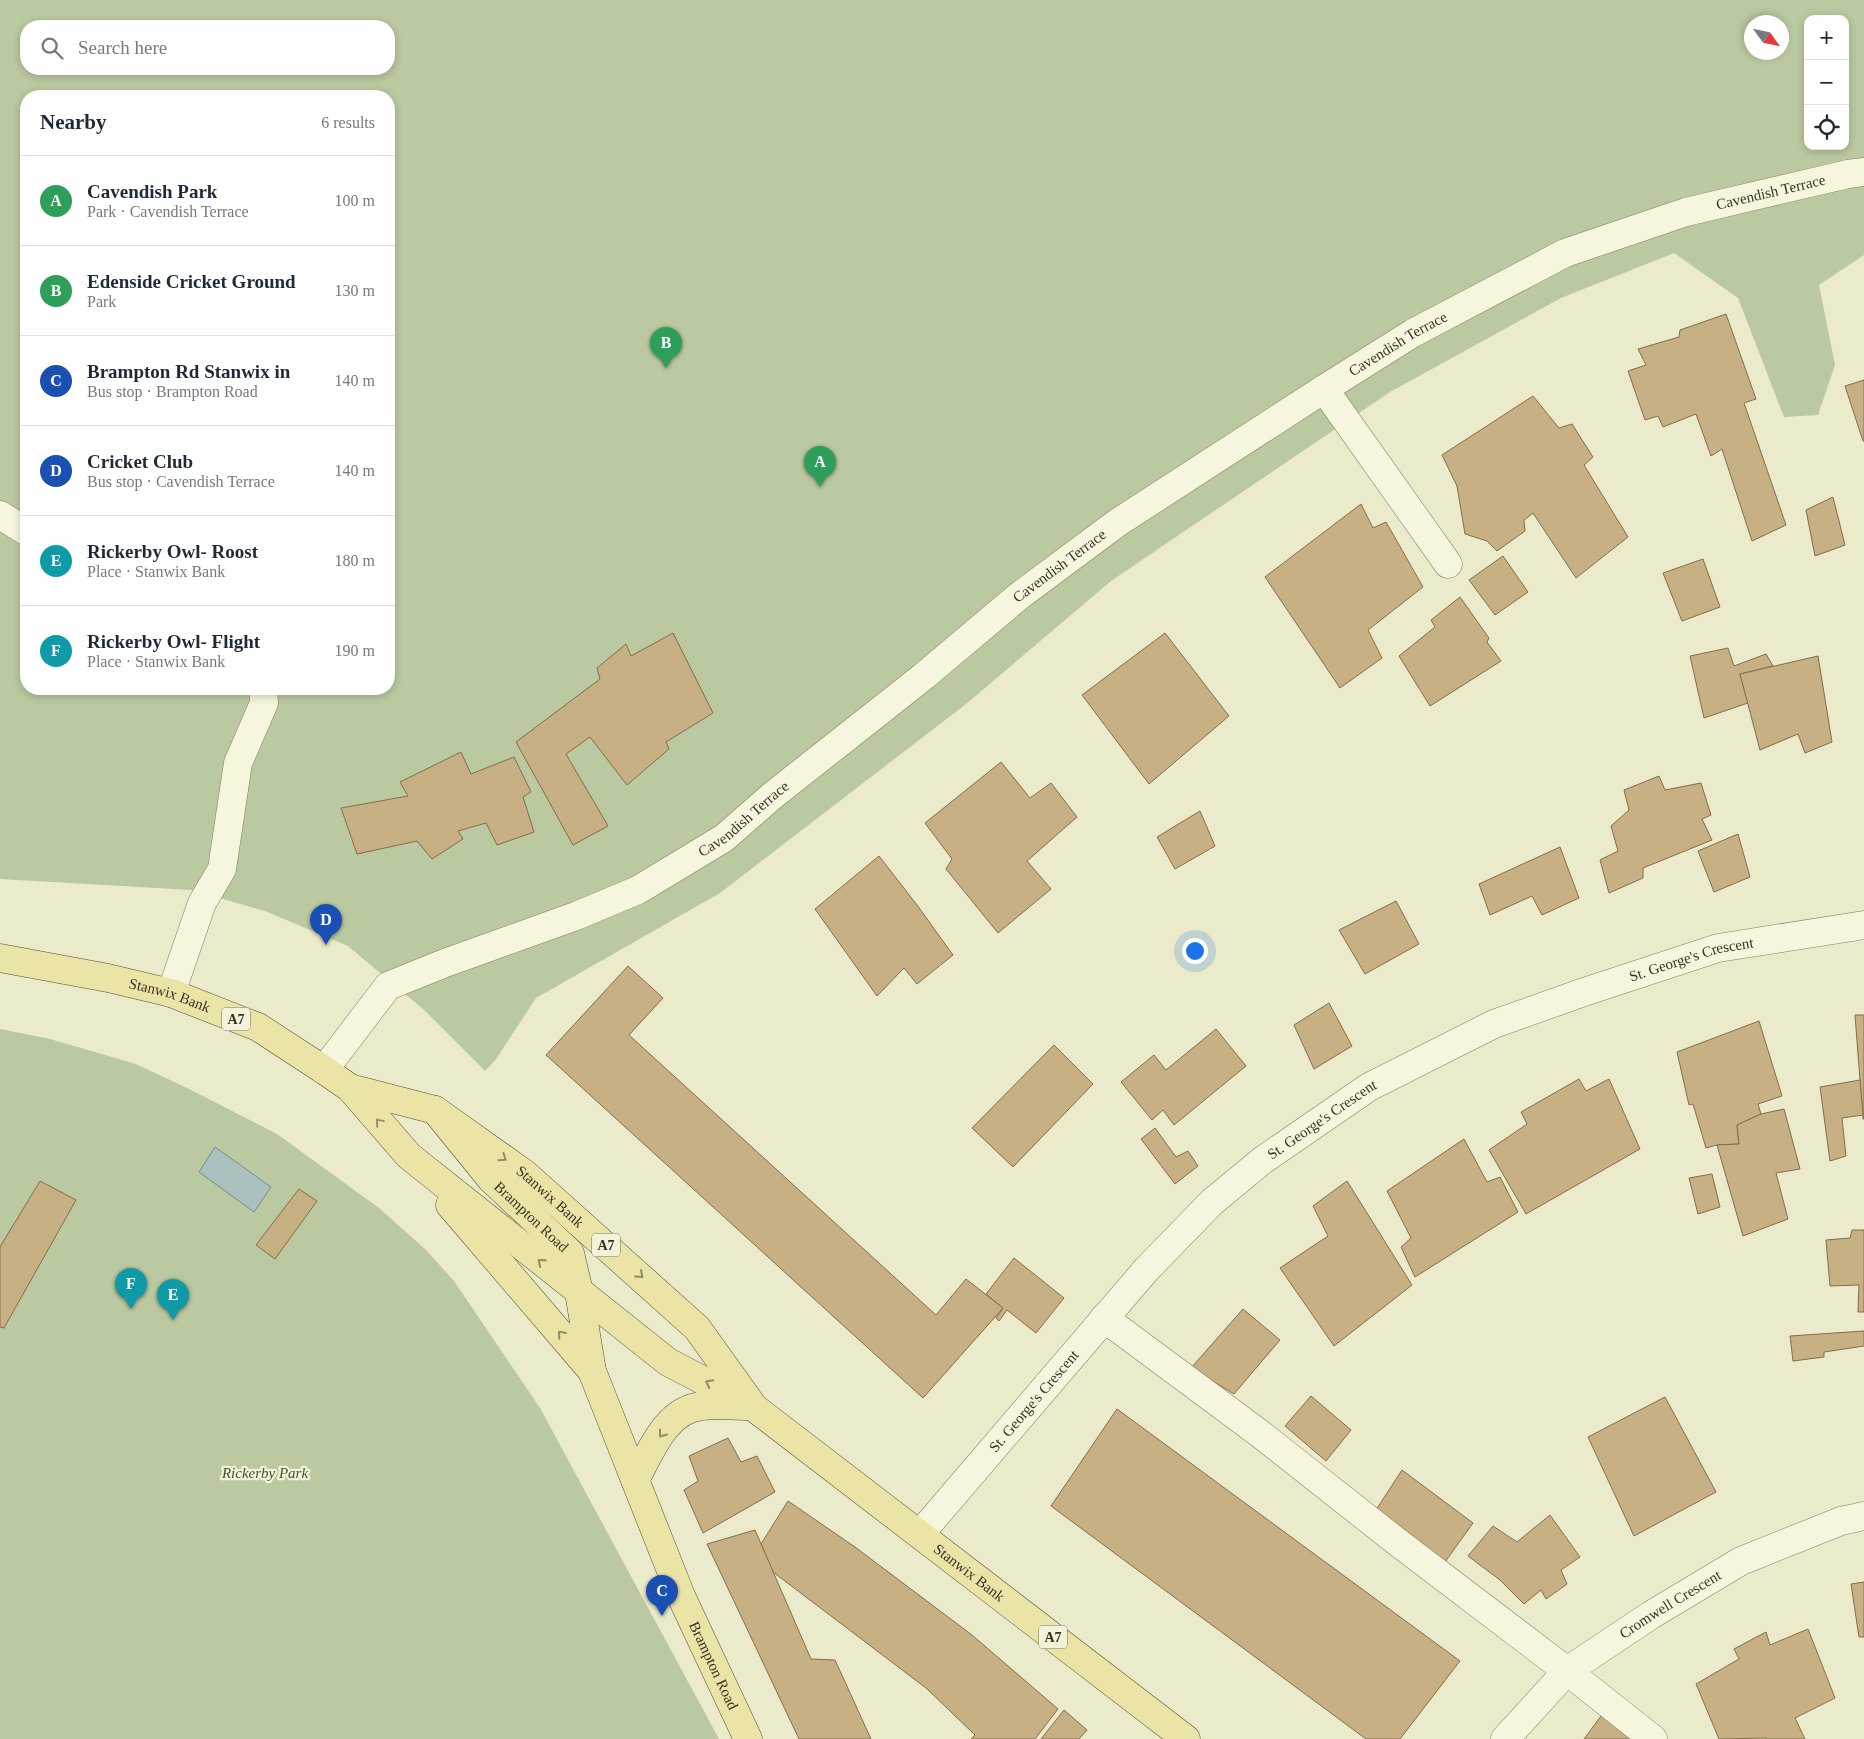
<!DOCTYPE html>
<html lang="en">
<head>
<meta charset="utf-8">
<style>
  body { margin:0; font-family:Georgia,serif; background:#f2f2f3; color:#1f2937 }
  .controls { position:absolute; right:15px; top:15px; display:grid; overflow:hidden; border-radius:10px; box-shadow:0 2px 8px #0003 }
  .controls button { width:45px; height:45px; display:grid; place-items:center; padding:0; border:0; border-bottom:1px solid #e0e1e3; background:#fff; color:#1f2937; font:25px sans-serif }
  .compass { position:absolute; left:1744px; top:15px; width:45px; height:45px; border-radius:50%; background:#fff; box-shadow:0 2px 8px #0003; rotate:123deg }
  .you { position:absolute; left:1194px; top:950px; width:18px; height:18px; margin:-12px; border:4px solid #fff; border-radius:50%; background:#1a73e8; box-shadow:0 0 0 8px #1a73e833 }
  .badge { display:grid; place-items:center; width:32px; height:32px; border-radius:50%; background:#0b8043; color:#fff; font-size:16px; font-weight:700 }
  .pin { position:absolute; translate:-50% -41px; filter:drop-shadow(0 1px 2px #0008) }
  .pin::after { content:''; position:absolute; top:26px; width:18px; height:15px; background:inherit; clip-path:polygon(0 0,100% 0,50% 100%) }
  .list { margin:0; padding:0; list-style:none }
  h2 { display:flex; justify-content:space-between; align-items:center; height:65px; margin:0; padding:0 20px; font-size:21px }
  h2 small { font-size:16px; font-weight:400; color:#747a83 }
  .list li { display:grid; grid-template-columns:32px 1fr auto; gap:15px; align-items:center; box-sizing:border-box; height:90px; padding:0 20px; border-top:1px solid #e0e1e3 }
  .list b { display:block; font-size:19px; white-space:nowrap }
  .list p { margin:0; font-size:16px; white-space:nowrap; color:#747a83 }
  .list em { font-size:16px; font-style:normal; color:#747a83 }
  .icon { flex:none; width:28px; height:28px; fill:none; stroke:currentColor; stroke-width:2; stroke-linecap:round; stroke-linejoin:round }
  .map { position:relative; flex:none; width:1864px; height:1739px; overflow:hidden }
  .search { position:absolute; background:#fff; box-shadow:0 2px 8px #0003; left:20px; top:20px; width:375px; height:55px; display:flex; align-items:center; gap:12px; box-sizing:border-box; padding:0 18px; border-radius:20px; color:#747a83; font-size:19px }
  .panel { position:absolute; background:#fff; box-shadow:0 2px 8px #0003; left:20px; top:90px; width:375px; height:605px; border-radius:20px }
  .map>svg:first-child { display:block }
  .green { fill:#bac99f; fill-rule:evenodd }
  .water { fill:#abc0bf; stroke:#728e8e }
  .building { fill:#c6b084; stroke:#846e48 }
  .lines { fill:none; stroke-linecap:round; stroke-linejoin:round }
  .minor-casing { stroke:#877e60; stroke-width:29 }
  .major-casing { stroke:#554c34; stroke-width:29 }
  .minor { stroke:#f6f5de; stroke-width:28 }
  .major { stroke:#eae5a7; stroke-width:28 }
  .oneway { stroke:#928c64 }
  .labels { text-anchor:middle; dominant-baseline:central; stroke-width:4.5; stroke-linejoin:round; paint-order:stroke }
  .shield { fill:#f3f2da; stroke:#716c59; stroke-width:1 }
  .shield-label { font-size:14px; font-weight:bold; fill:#393322 }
  .street-label { font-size:15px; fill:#393322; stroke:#f3f2da }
  .park-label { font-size:15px; font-style:italic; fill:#3f532b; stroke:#f3f2da }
</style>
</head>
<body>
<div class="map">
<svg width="1864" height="1739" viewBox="0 0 1864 1739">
  <rect width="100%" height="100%" fill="#ebeacb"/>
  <g class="green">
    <path d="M0 0H1864V255L1819 285 1835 365 1818 415 1784 417 1738 298 1674 253 1561 298 1390 392 1111 581 966 704 720 893 536 998 496 1059 485 1071 423 1009 348 946 265 911 192 890 0 879ZM1808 19H1845V146H1808ZM1752 22H1782V52H1752ZM26 26H389V69H26ZM26 96H389V689H26Z"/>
    <path d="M0 1029 50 1039 136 1064 189 1089 277 1134 379 1208 426 1250 454 1281 540 1408 719 1739H0Z"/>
  </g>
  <path class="water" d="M215 1147 271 1187 254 1212 199 1172Z"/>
  <g class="building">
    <path d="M1726 314 1756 399 1744 403 1786 525 1752 541 1722 449 1711 456 1696 414 1663 427 1658 416 1645 420 1628 371 1646 365 1638 349 1679 337 1680 330Z"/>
    <path d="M1864 380V441H1863L1845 386Z"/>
    <path d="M1533 396 1559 428 1572 424 1593 457 1584 465 1628 537 1576 578 1533 513 1524 520 1525 531 1497 551 1487 541 1465 534 1457 486 1442 455Z"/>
    <path d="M1833 497 1845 545 1815 556 1806 510Z"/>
    <path d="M1361 504 1373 528 1386 522 1423 587 1368 630 1382 658 1340 688 1265 577Z"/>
    <path d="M1503 556 1528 592 1495 615 1469 580Z"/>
    <path d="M1703 559 1720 607 1682 621 1663 573Z"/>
    <path d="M1460 597 1489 638 1487 642 1501 661 1430 706 1399 656 1435 627 1431 620Z"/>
    <path d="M673 633 713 713 666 742 669 749 627 785 590 737 566 754 608 826 573 845 516 742 600 679 597 668 626 644 631 656Z"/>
    <path d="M1165 633 1229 716 1149 784 1082 695Z"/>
    <path d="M1728 648 1734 666 1766 654 1773 666 1740 674 1748 703 1704 718 1690 656Z"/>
    <path d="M1818 656 1832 742 1805 753 1798 734 1760 750 1740 674Z"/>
    <path d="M461 752 471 774 514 757 531 792 523 797 534 832 497 845 486 823 458 831 463 839 432 859 417 841 357 854 341 808 408 796 400 782Z"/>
    <path d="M1001 762 1030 798 1051 783 1077 817 1027 861 1051 889 998 933 946 869 952 859 925 823Z"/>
    <path d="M1659 776 1665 790 1701 783 1711 815 1702 819 1712 840 1643 868V878L1609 893 1600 860 1618 851 1611 826 1629 810 1624 790Z"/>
    <path d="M1200 811 1215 846 1175 869 1157 837Z"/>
    <path d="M1738 834 1750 877 1714 892 1698 851Z"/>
    <path d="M1560 847 1579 898 1542 915 1532 896 1490 915 1479 884Z"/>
    <path d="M879 856 917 905 953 955 917 984 904 968 877 996 815 909Z"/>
    <path d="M1396 901 1419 944 1365 974 1339 930Z"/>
    <path d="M628 966 663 998 629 1035 936 1315 966 1279 1003 1308 923 1398 546 1055Z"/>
    <path d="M1329 1003 1352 1046 1314 1069 1294 1025Z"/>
    <path d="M1855 1015H1864V1119H1863Z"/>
    <path d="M1759 1021 1782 1096 1758 1104 1761 1114 1737 1125 1739 1144 1717 1145 1706 1148 1693 1104 1689 1105 1677 1052Z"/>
    <path d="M1216 1029 1246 1066 1174 1125 1163 1110 1152 1120 1121 1082 1154 1055 1166 1070Z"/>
    <path d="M1054 1045 1093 1084 1013 1167 972 1128Z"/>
    <path d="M1579 1079 1586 1091 1609 1079 1640 1149 1526 1214 1489 1150 1527 1124 1521 1112Z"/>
    <path d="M1860 1080 1863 1115 1842 1118 1846 1156 1830 1161 1820 1087Z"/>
    <path d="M1784 1109 1800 1169 1776 1173 1788 1219 1743 1236 1717 1145 1739 1144 1737 1125 1761 1114Z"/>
    <path d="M1155 1128 1176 1157 1188 1151 1198 1166 1175 1184 1141 1139Z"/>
    <path d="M1464 1139 1487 1182 1500 1177 1518 1212 1415 1277 1401 1247 1411 1238 1387 1191Z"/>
    <path d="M1712 1174 1720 1207 1698 1214 1689 1178Z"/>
    <path d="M40 1181 76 1200 4 1328 0 1327V1247Z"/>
    <path d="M1347 1181 1412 1285 1334 1346 1280 1268 1328 1236 1313 1206Z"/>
    <path d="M299 1189 317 1201 275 1259 256 1245Z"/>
    <path d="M1852 1230H1864V1312H1858L1859 1285 1830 1286 1826 1240 1850 1238Z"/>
    <path d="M1014 1258 1064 1298 1036 1333 1007 1310 999 1321 996 1318 1003 1308 986 1294Z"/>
    <path d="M1243 1309 1280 1340 1234 1394 1191 1368Z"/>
    <path d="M1864 1331V1346L1824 1352V1357L1793 1361 1790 1336Z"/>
    <path d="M1311 1396 1351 1430 1326 1461 1285 1426Z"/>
    <path d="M1665 1397 1716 1492 1634 1536 1588 1437Z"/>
    <path d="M1117 1409 1460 1661 1400 1739H1366L1051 1506Z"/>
    <path d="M728 1438 741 1462 757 1456 775 1492 703 1533 684 1490 698 1481 689 1456Z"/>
    <path d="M1402 1470 1473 1523 1445 1562 1376 1510Z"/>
    <path d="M788 1501 855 1547 972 1635 1058 1709 1035 1739H971L975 1735 926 1688 773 1572 761 1544Z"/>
    <path d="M1550 1515 1580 1557 1561 1570 1567 1584 1546 1599 1541 1590 1524 1604 1500 1580 1468 1556 1493 1526 1517 1542Z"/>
    <path d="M755 1530 811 1659 835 1660 871 1739H799L707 1544Z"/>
    <path d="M1864 1582V1637H1859L1851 1584Z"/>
    <path d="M1808 1629 1835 1698 1795 1718 1805 1739H1766V1738L1719 1739 1696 1684 1739 1659 1734 1649 1766 1632 1770 1645Z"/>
    <path d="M1064 1710 1087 1730 1079 1739H1041Z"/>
    <path d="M1604 1712 1638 1739H1584Z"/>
  </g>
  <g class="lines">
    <g class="minor-casing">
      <g id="minor">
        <path d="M1324 389 1448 564"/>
        <path d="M0 515 26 531"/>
        <path d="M171 993 202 903 222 869 238 763 264 703 263 689"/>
        <path id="s1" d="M324 1070 388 986 445 963 576 916 638 890 724 838 772 796 924 676 1019 596 1117 523 1324 389 1413 333 1565 253 1686 212 1848 174 1864 172"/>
        <path d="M1104 1318 1259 1433 1396 1541 1567 1671 1653 1739"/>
        <path id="s2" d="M920 1534 1146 1270 1212 1202 1263 1160 1369 1087 1494 1024 1584 992 1718 948 1864 925"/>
        <path id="s3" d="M1505 1739 1567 1671 1651 1615 1741 1561 1841 1521 1864 1516"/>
      </g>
    </g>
    <g class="major-casing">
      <g id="major">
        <path id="s4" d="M0 958 108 978 171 993 258 1027 324 1070 350 1088 409 1156 668 1362 752 1406 1186 1739"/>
        <path id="s5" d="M350 1088 435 1110 525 1174 697 1328 750 1402"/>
        <path id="s6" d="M435 1110 491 1179 570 1253 579 1292 592 1371 681 1596 748 1739"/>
        <path d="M450 1205 592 1371"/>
        <path d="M635 1480C650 1453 666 1409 702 1406 717 1404 733 1406 748 1406"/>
      </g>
    </g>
    <use href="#minor" class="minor"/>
    <use href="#major" class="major"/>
  </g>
  <defs><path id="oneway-chevron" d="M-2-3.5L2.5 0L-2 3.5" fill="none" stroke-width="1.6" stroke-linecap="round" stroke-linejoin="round" transform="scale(1.25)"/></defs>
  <g class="oneway">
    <use href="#oneway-chevron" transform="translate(379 1122) rotate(-130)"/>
    <use href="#oneway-chevron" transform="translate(503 1158) rotate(35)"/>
    <use href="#oneway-chevron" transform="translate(541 1262) rotate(-141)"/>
    <use href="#oneway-chevron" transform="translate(640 1275) rotate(42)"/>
    <use href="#oneway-chevron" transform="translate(561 1334) rotate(-131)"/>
    <use href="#oneway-chevron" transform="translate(709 1383) rotate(-153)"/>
    <use href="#oneway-chevron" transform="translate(662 1434) rotate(126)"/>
  </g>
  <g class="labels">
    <g class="shield">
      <rect x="222" y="1007.5" width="28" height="23" rx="4"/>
      <rect x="592" y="1233.5" width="28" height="23" rx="4"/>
      <rect x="1039" y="1625.5" width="28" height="23" rx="4"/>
    </g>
    <g class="shield-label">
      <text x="236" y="1019">A7</text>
      <text x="606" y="1245">A7</text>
      <text x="1053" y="1637">A7</text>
    </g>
    <g class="street-label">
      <text stroke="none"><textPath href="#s1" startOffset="1716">Cavendish Terrace</textPath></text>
      <text stroke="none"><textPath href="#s1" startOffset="1311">Cavendish Terrace</textPath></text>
      <text stroke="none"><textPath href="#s1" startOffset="906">Cavendish Terrace</textPath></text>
      <text stroke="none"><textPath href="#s1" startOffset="501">Cavendish Terrace</textPath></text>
      <text stroke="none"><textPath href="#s2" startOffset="985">St. George's Crescent</textPath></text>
      <text stroke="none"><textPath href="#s4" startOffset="174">Stanwix Bank</textPath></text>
      <text stroke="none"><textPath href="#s2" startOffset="580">St. George's Crescent</textPath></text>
      <text stroke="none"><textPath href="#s5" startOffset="232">Stanwix Bank</textPath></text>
      <text stroke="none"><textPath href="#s6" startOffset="144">Brampton Road</textPath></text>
      <text stroke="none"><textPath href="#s2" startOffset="175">St. George's Crescent</textPath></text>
      <text stroke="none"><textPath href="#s4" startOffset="1168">Stanwix Bank</textPath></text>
      <text stroke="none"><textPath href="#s3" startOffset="215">Cromwell Crescent</textPath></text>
      <text stroke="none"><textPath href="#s6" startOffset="636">Brampton Road</textPath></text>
    </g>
    <g class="park-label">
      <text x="265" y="1473">Rickerby Park</text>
    </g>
  </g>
</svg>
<div class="controls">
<button>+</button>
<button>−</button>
<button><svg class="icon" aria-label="locate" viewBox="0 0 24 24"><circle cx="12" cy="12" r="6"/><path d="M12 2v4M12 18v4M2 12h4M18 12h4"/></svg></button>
</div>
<svg class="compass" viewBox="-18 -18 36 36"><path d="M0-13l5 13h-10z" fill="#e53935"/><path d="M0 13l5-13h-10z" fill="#747a83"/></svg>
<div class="you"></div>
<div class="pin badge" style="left:820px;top:487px;background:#2e9e5b">A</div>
<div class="pin badge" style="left:666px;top:368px;background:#2e9e5b">B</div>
<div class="pin badge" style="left:662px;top:1616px;background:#1a4fb4">C</div>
<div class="pin badge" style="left:326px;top:945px;background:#1a4fb4">D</div>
<div class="pin badge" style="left:173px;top:1320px;background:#0f9aa8">E</div>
<div class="pin badge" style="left:131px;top:1309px;background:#0f9aa8">F</div>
<div class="search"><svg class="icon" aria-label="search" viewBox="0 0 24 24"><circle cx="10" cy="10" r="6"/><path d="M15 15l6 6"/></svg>Search here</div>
<section class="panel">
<h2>Nearby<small>6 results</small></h2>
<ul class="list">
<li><span class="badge" style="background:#2e9e5b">A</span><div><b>Cavendish Park</b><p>Park · Cavendish Terrace</p></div><em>100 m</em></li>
<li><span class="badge" style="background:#2e9e5b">B</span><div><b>Edenside Cricket Ground</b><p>Park</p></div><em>130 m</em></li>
<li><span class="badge" style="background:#1a4fb4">C</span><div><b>Brampton Rd Stanwix in</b><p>Bus stop · Brampton Road</p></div><em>140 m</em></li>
<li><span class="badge" style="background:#1a4fb4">D</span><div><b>Cricket Club</b><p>Bus stop · Cavendish Terrace</p></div><em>140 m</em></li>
<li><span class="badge" style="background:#0f9aa8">E</span><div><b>Rickerby Owl- Roost</b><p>Place · Stanwix Bank</p></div><em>180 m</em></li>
<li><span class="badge" style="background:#0f9aa8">F</span><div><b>Rickerby Owl- Flight</b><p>Place · Stanwix Bank</p></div><em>190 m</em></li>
</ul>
</section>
</div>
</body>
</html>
